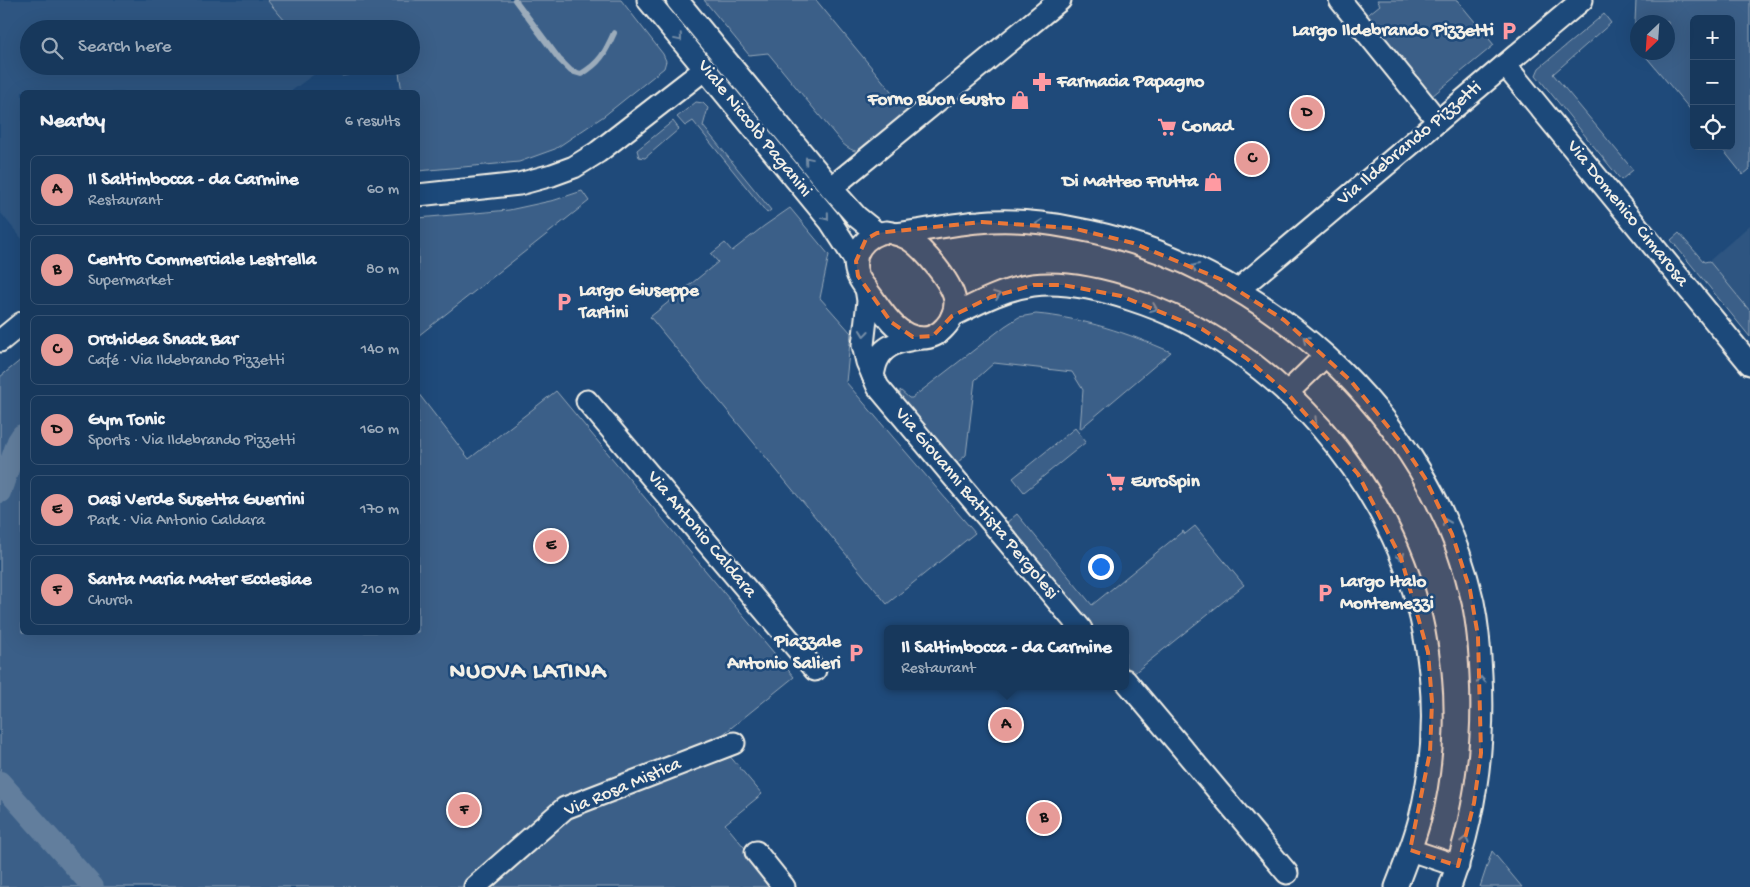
<!DOCTYPE html>
<html lang="en">
<head>
<meta charset="utf-8">
<style>
  body { margin:0; font-family:"Gochi Hand",sans-serif; background:#244365; color:#f1f3f6 }
  .controls { position:absolute; right:15px; top:15px; display:grid; overflow:hidden; border-radius:8px; box-shadow:0 5px 20px #0002 }
  .controls button { width:45px; height:45px; display:grid; place-items:center; padding:0; border:0; border-bottom:1px solid #365272; background:#17385c; color:#f1f3f6; font:25px sans-serif }
  .compass { position:absolute; left:1630px; top:15px; width:45px; height:45px; border-radius:50%; background:#17385c; box-shadow:0 5px 20px #0002; rotate:205deg }
  .you { position:absolute; left:1100px; top:566px; width:18px; height:18px; margin:-12px; border:4px solid #fff; border-radius:50%; background:#1a73e8; box-shadow:0 0 0 8px #1a73e833 }
  .badge { display:grid; place-items:center; width:32px; height:32px; border-radius:50%; background:#e69b98; color:#111; font-size:16px; font-weight:700 }
  .pin { position:absolute; translate:-50% -50%; border:2px solid #fff; box-shadow:0 1px 5px #0006 }
  .popup { position:absolute; left:884px; top:625px; width:245px; height:65px; box-sizing:border-box; display:grid; place-content:center; border-radius:8px; background:#17385c; filter:drop-shadow(0 1px 4px #0005); font-size:16px; white-space:nowrap; color:#9eacbb }
  .popup b { font-size:19px; color:#f1f3f6 }
  .popup::after { content:''; position:absolute; left:50%; top:100%; margin-left:-10px; border:10px solid transparent; border-top-color:#17385c }
  .list { margin:0; padding:0; list-style:none }
  h2 { display:flex; justify-content:space-between; align-items:center; height:65px; margin:0; padding:0 20px; font-size:21px }
  h2 small { font-size:16px; font-weight:400; color:#9eacbb }
  .list li { display:grid; grid-template-columns:32px 1fr auto; gap:15px; align-items:center; box-sizing:border-box; height:70px; margin:0 10px 10px; padding:0 10px; border:1px solid #365272; border-radius:8px }
  .list b { display:block; font-size:19px; white-space:nowrap }
  .list p { margin:0; font-size:16px; white-space:nowrap; color:#9eacbb }
  .list em { font-size:16px; font-style:normal; color:#9eacbb }
  .icon { flex:none; width:28px; height:28px; fill:none; stroke:currentColor; stroke-width:2; stroke-linecap:round; stroke-linejoin:round }
  .map { position:relative; flex:none; width:1750px; height:887px; overflow:hidden }
  .search { position:absolute; background:#17385c; box-shadow:0 5px 20px #0002; left:20px; top:20px; width:400px; height:55px; display:flex; align-items:center; gap:12px; box-sizing:border-box; padding:0 18px; border-radius:28px; color:#9eacbb; font-size:19px }
  .panel { position:absolute; background:#17385c; box-shadow:0 5px 20px #0002; left:20px; top:90px; width:400px; height:545px; border-radius:8px }
  .map>svg:first-child { display:block }
  .built { fill:#2d5581 }
  .green { fill:#3a5f88; stroke:#97a8b8 }
  .lines { fill:none; stroke-linecap:round; stroke-linejoin:round }
  .stream { stroke:#9cacbb; stroke-width:6 }
  .canal { stroke:#627e9d; stroke-width:22 }
  .minor-casing { stroke:#f4f1e8; stroke-width:25 }
  .minor { stroke:#1f4a7a; stroke-width:21 }
  .oneway { stroke:#748da6 }
  .marked { fill:#ea7738; fill-opacity:0.2; stroke:#ea7738; stroke-width:4; stroke-dasharray:10 6; stroke-linejoin:round }
  .labels { text-anchor:middle; dominant-baseline:central; stroke-width:5; stroke-linejoin:round; paint-order:stroke }
  .poi-label { font-size:19px; font-weight:bold; fill:#f4f1e8; stroke:#1f4a7a; text-anchor:start }
  .street-label { font-size:19px; fill:#f4f1e8; stroke:#1f4a7a }
  .district-label { font-size:24px; font-weight:bold; letter-spacing:1px; fill:#f4f1e8; stroke:#1f4a7a }
</style>
</head>
<body>
<div class="map">
<svg width="1750" height="887" viewBox="0 0 1750 887">
  <rect width="100%" height="100%" fill="#1f4a7a"/>
  <filter id="ink" filterUnits="userSpaceOnUse"><feTurbulence type="fractalNoise" baseFrequency=".02" numOctaves="2"/><feDisplacementMap in="SourceGraphic" scale="10" xChannelSelector="R" yChannelSelector="G"/><feConvolveMatrix kernelMatrix="1 2 1 2 8 2 1 2 1" color-interpolation-filters="sRGB"/></filter>
  <g filter="url(#ink)">
    <g class="built">
      <path d="M0 0H267L292 29H29V66L324 67 290 92H22V239L0 212Z"/>
      <path d="M1750 225V311L1709 261Z"/>
    </g>
    <g class="green">
      <path d="M267 0H621L663 54 666 61 664 68 604 116 555 149 519 162 418 171V92H402L398 66H411V29H292Z"/>
      <path d="M704 0H816L910 114 866 151C856 153 850 150 842 143L768 53 749 55Z"/>
      <path d="M1377 0H1457L1494 45 1432 96 1365 17 1380 5Z"/>
      <path d="M1636 0H1750V169L1743 175 1720 146H1731V19H1694V114L1643 53 1668 52V22H1638L1637 45 1634 42Z"/>
      <path d="M1604 14 1611 23 1553 74 1633 170 1621 180 1536 75 1539 68Z"/>
      <path d="M336 66H377L379 69 341 76 334 68Z"/>
      <path d="M696 102 703 103 708 108 703 126 771 210 767 213 693 121 685 126 677 117Z"/>
      <path d="M673 121 679 129 645 158 639 157 637 150Z"/>
      <path d="M582 191 589 201 418 336V218L509 210 555 200Z"/>
      <path d="M790 208 829 255 820 298 851 333 846 382 975 533 887 604 650 317 718 262 711 254 725 243 732 251 764 226Z"/>
      <path d="M1679 233 1704 262 1709 261 1750 311V337L1671 240Z"/>
      <path d="M1036 314C1083 318 1128 333 1171 352L1080 429 1083 390 1072 372 994 363 975 380 966 455 957 463 900 395V390L909 398H912L1005 326 1019 317Z"/>
      <path d="M22 359V632H418V393L469 459 556 391 794 677 716 740 762 794 725 824 777 887H0V377Z"/>
      <path d="M1075 428 1086 442 1024 492 1013 478Z"/>
      <path d="M1017 514 1092 605 1183 531 1185 534 1195 526 1244 585 1133 674 1125 664V629H1095L1006 523Z"/>
      <path d="M1492 851 1522 887H1480Z"/>
    </g>
    <g class="lines">
      <path class="stream" d="M515 0 559 59 571 71 581 74C600 63 605 53 614 33"/>
      <g class="canal">
        <path d="M0 492 18 441 22 435"/>
        <path d="M0 782 93 887"/>
      </g>
      <g class="minor-casing">
        <g id="minor">
          <path d="M648 0 830 221 856 261"/>
          <path d="M677 0 831 188 857 217 877 233"/>
          <path d="M1340 0 1438 121"/>
          <path d="M1505 65 1750 364"/>
          <path d="M831 188 1060 0"/>
          <path d="M418 195 519 184 552 175 574 167 598 152 705 69"/>
          <path d="M886 232C894 233 901 235 908 239 923 248 955 285 955 303 955 311 951 321 945 327 939 334 931 338 922 338 900 337 887 318 875 301 870 293 862 285 858 276 849 254 865 235 886 232Z"/>
          <path d="M895 234C923 231 951 224 979 222 1009 219 1042 222 1073 228 1260 261 1431 415 1473 602 1478 626 1480 651 1481 675 1485 748 1475 818 1450 887"/>
          <path d="M866 288 868 301 863 345 867 362 878 387 1081 629"/>
          <path d="M1239 289 1582 0"/>
          <path d="M952 316C978 303 1004 289 1033 285 1066 281 1102 290 1132 300 1276 346 1395 484 1424 632 1436 693 1435 758 1420 818 1414 842 1405 864 1396 887"/>
          <path d="M0 341 22 323"/>
          <path d="M873 376C874 371 875 365 877 361 884 343 905 340 921 338"/>
          <path d="M1287 393 1325 356"/>
          <path d="M587 401 815 670"/>
          <path d="M1125 680 1287 873"/>
          <path d="M1410 850 1458 866"/>
          <path d="M756 852 784 887"/>
          <path d="M475 887 565 808 734 743"/>
        </g>
      </g>
      <use href="#minor" class="minor"/>
    </g>
    <defs><path id="oneway-chevron" d="M-2-3.5L2.5 0L-2 3.5" fill="none" stroke-width="1.6" stroke-linecap="round" stroke-linejoin="round" transform="scale(1.25)"/></defs>
    <g class="oneway">
      <use href="#oneway-chevron" transform="translate(679 38) rotate(50)"/>
      <use href="#oneway-chevron" transform="translate(808 160) rotate(-130)"/>
      <use href="#oneway-chevron" transform="translate(826 217) rotate(51)"/>
      <use href="#oneway-chevron" transform="translate(1039 224) rotate(-175)"/>
      <use href="#oneway-chevron" transform="translate(1195 267) rotate(-155)"/>
      <use href="#oneway-chevron" transform="translate(997 295) rotate(-21)"/>
      <use href="#oneway-chevron" transform="translate(1154 308) rotate(22)"/>
      <use href="#oneway-chevron" transform="translate(864 333) rotate(96)"/>
      <use href="#oneway-chevron" transform="translate(1306 339) rotate(-139)"/>
      <use href="#oneway-chevron" transform="translate(1314 421) rotate(46)"/>
      <use href="#oneway-chevron" transform="translate(1446 522) rotate(-112)"/>
      <use href="#oneway-chevron" transform="translate(1401 557) rotate(68)"/>
      <use href="#oneway-chevron" transform="translate(1481 680) rotate(-93)"/>
      <use href="#oneway-chevron" transform="translate(1465 840) rotate(-76)"/>
    </g>
  </g>
  <path class="marked" d="M982 222 1072 228 1133 243 1220 279 1284 320 1350 380 1403 445 1425 478 1452 534 1470 590 1478 636 1481 753 1474 803 1458 866 1410 850 1430 752 1432 702 1428 652 1401 558 1358 474 1287 393 1246 358 1202 329 1121 296 1063 285H1034L991 297 952 316 933 336 913 337 891 322 858 276 856 261 866 239 877 233Z"/>
  <defs>
    <g id="parking-bare" transform="scale(1.5)"><path d="M-3.5-5.5H1a3.5 3.5 0 0 1 0 7H-1V5.5H-3.5ZM-1-3.4V-.6H.8a1.4 1.4 0 0 0 0-2.8Z" fill="#ff9aa2" stroke="#1f4a7a" stroke-width="2.5" paint-order="stroke"/></g>
    <g id="pharmacy-bare" transform="scale(1.5)"><path d="M-2-6h4v4h4v4h-4v4h-4v-4h-4v-4h4Z" fill="#ff9aa2" stroke="#1f4a7a" stroke-width="2.5" paint-order="stroke"/></g>
    <g id="shop-bare" transform="scale(1.5)"><path d="M-5-2.5h2.3a2.7 3.5 0 0 1 5.4 0H5L5.5 6h-11ZM-1.5-2.5h3a1.5 2.3 0 0 0-3 0Z" fill="#ff9aa2" stroke="#1f4a7a" stroke-width="2.5" paint-order="stroke"/></g>
    <g id="supermarket-bare" transform="scale(1.5)"><path d="M-6-5.5h2.5l.6 2H6L4.5 2H-2.5L-4.4-4H-6ZM-1.5 3.2a1.3 1.3 0 1 0 .1 0ZM3 3.2a1.3 1.3 0 1 0 .1 0Z" fill="#ff9aa2" stroke="#1f4a7a" stroke-width="2.5" paint-order="stroke"/></g>
  </defs>
  <g fill-rule="evenodd">
    <use href="#parking-bare" x="1509" y="31"/>
    <use href="#pharmacy-bare" x="1042" y="82"/>
    <use href="#shop-bare" x="1020" y="100"/>
    <use href="#supermarket-bare" x="1167" y="127"/>
    <use href="#shop-bare" x="1213" y="182"/>
    <use href="#parking-bare" x="564" y="302"/>
    <use href="#supermarket-bare" x="1116" y="482"/>
    <use href="#parking-bare" x="1325" y="593"/>
    <use href="#parking-bare" x="856" y="653"/>
  </g>
  <g class="labels">
    <g class="poi-label">
      <text x="1494" y="31" text-anchor="end">Largo Ildebrando Pizzetti</text>
      <text x="1057" y="82">Farmacia Papagno</text>
      <text x="1005" y="100" text-anchor="end">Forno Buon Gusto</text>
      <text x="1182" y="127">Conad</text>
      <text x="1198" y="182" text-anchor="end">Di Matteo Frutta</text>
      <text x="579" y="291">Largo Giuseppe<tspan x="579" dy="22">Tartini</tspan></text>
      <text x="1131" y="482">EuroSpin</text>
      <text x="1340" y="582">Largo Italo<tspan x="1340" dy="22">Montemezzi</tspan></text>
      <text x="841" y="642" text-anchor="end">Piazzale<tspan x="841" dy="22">Antonio Salieri</tspan></text>
    </g>
    <g class="street-label">
      <text transform="translate(754 129) rotate(51)">Viale Niccolò Paganini</text>
      <text transform="translate(1410 144) rotate(-40)">Via Ildebrando Pizzetti</text>
      <text transform="translate(1627 214) rotate(51)">Via Domenico Cimarosa</text>
      <text transform="translate(976 504) rotate(50)">Via Giovanni Battista Pergolesi</text>
      <text transform="translate(701 535) rotate(50)">Via Antonio Caldara</text>
      <text transform="translate(623 788) rotate(-23)">Via Rosa Mistica</text>
    </g>
    <g class="district-label">
      <text x="528" y="672">NUOVA LATINA</text>
    </g>
  </g>
</svg>
<div class="controls">
<button>+</button>
<button>−</button>
<button><svg class="icon" aria-label="locate" viewBox="0 0 24 24"><circle cx="12" cy="12" r="6"/><path d="M12 2v4M12 18v4M2 12h4M18 12h4"/></svg></button>
</div>
<svg class="compass" viewBox="-18 -18 36 36"><path d="M0-13l5 13h-10z" fill="#e53935"/><path d="M0 13l5-13h-10z" fill="#9eacbb"/></svg>
<div class="you"></div>
<div class="pin badge" style="left:1006px;top:725px">A</div>
<div class="popup"><b>Il Saltimbocca - da Carmine</b>Restaurant</div>
<div class="pin badge" style="left:1044px;top:818px">B</div>
<div class="pin badge" style="left:1252px;top:159px">C</div>
<div class="pin badge" style="left:1307px;top:113px">D</div>
<div class="pin badge" style="left:551px;top:546px">E</div>
<div class="pin badge" style="left:464px;top:810px">F</div>
<div class="search"><svg class="icon" aria-label="search" viewBox="0 0 24 24"><circle cx="10" cy="10" r="6"/><path d="M15 15l6 6"/></svg>Search here</div>
<section class="panel">
<h2>Nearby<small>6 results</small></h2>
<ul class="list">
<li><span class="badge">A</span><div><b>Il Saltimbocca - da Carmine</b><p>Restaurant</p></div><em>60 m</em></li>
<li><span class="badge">B</span><div><b>Centro Commerciale Lestrella</b><p>Supermarket</p></div><em>80 m</em></li>
<li><span class="badge">C</span><div><b>Orchidea Snack Bar</b><p>Café · Via Ildebrando Pizzetti</p></div><em>140 m</em></li>
<li><span class="badge">D</span><div><b>Gym Tonic</b><p>Sports · Via Ildebrando Pizzetti</p></div><em>160 m</em></li>
<li><span class="badge">E</span><div><b>Oasi Verde Susetta Guerrini</b><p>Park · Via Antonio Caldara</p></div><em>170 m</em></li>
<li><span class="badge">F</span><div><b>Santa Maria Mater Ecclesiae</b><p>Church</p></div><em>210 m</em></li>
</ul>
</section>
</div>
</body>
</html>
